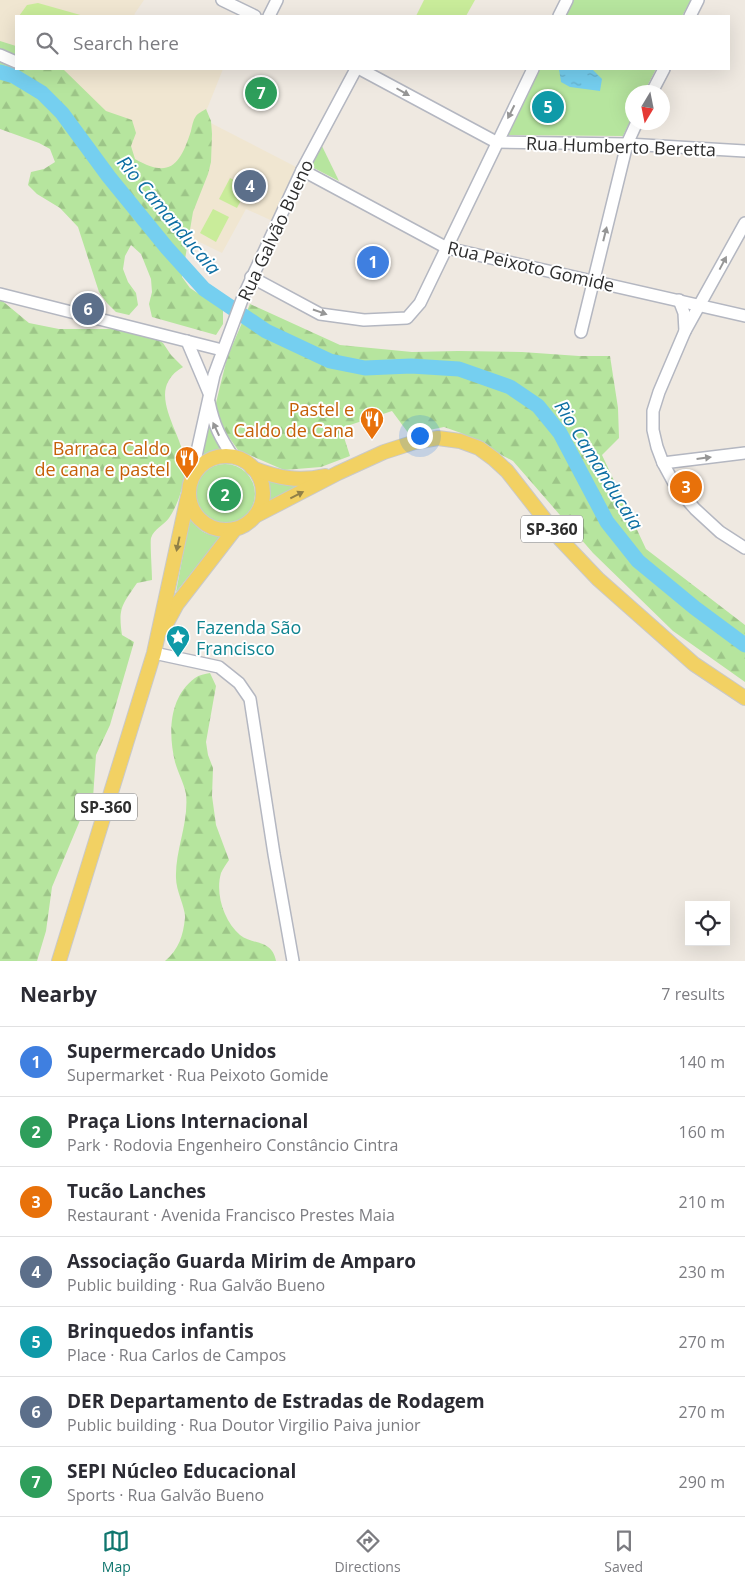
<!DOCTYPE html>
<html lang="en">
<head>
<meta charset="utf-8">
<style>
  body { margin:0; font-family:"Open Sans",sans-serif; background:#f2f2f3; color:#2b2b33 }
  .controls { position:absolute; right:15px; bottom:15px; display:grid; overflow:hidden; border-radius:0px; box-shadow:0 5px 20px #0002 }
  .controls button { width:45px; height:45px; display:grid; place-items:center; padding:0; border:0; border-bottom:1px solid #e1e1e2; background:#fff; color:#2b2b33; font:25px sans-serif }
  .compass { position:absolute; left:625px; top:85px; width:45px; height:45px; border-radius:50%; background:#fff; box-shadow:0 5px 20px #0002; rotate:190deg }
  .you { position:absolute; left:419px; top:435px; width:18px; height:18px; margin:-12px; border:4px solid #fff; border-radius:50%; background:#1a73e8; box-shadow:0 0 0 8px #1a73e833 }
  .badge { display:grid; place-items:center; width:32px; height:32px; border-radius:50%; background:#0f766e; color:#fff; font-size:16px; font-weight:700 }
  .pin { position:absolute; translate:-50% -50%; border:2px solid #fff; box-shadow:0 1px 5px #0006 }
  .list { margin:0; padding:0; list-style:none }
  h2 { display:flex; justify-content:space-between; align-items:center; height:65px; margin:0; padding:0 20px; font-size:21px }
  h2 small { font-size:16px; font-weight:400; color:#7c7c81 }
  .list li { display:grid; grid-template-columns:32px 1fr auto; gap:15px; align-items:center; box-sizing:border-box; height:70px; padding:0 20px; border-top:1px solid #e1e1e2 }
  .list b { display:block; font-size:19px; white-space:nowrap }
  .list p { margin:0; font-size:16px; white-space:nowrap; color:#7c7c81 }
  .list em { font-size:16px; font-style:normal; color:#7c7c81 }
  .icon { flex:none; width:28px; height:28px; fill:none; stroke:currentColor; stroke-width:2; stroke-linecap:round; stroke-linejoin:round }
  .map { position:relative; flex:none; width:745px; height:961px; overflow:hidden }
  .search { position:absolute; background:#fff; box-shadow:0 5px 20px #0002; left:15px; right:15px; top:15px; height:55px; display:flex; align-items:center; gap:12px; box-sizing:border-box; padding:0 18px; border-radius:0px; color:#7c7c81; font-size:19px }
  .sheet { height:555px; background:#fff }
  nav { display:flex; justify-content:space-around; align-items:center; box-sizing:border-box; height:70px; border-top:1px solid #e1e1e2; background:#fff; font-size:14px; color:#7c7c81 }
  nav a { display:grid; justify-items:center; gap:2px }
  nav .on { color:#0f766e }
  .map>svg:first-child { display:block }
  .education { fill:#f0e6d1 }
  .forest { fill:url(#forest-firs) }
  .park { fill:#b6e59e }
  .pitch { fill:#c9ec9a }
  .water { fill:url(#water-ripples) }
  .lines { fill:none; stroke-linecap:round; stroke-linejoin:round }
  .river { stroke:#75cff0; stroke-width:15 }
  .minor-casing { stroke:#b4b7c1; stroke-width:14 }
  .major-casing { stroke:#c9c9c9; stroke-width:16 }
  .minor { stroke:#fff; stroke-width:11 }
  .major { stroke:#f2d163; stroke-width:14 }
  .oneway { fill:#969696 }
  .oneway2 { fill:#908048 }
  .labels { text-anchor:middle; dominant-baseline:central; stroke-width:4; stroke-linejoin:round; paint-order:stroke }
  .shield { fill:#fff; stroke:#6d6d6d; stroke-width:1 }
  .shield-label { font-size:16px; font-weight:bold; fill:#2e2e2e }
  .street-label { font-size:18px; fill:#2e2e2e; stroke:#fff }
  .food-label { font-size:18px; fill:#c56008; stroke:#fff; text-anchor:end }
  .culture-label { font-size:18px; fill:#0d838f; stroke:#fff; text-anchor:start }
  .water-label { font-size:19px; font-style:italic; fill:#0d6fa3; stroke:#fff }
</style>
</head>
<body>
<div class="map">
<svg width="745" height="961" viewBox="0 0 745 961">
  <defs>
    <pattern id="forest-firs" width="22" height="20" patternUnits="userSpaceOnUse" patternTransform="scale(1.25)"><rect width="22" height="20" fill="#b6e59e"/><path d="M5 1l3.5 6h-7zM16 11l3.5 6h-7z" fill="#9dc588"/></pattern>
    <pattern id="water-ripples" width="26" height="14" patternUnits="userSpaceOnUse" patternTransform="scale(1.25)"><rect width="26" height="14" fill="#75cff0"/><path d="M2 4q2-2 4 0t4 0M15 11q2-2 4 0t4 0" fill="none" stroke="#66b2ce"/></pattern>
  </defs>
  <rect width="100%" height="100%" fill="#efe9e1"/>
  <g class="education">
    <path d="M0 0H144L135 13 134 16H16V62L0 55Z"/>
    <path d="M32 69H223L203 119 302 170 277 223 246 209 222 253 181 233 127 166Z"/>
  </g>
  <g class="forest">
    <path d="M0 41 16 46V69H63L106 111 132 120 136 133 131 146 135 159C170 179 180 165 191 131 192 126 193 120 196 116 198 113 203 111 206 109L211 121 212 134 211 162 208 174 193 212 182 277 190 288 223 310V324L216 335 152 317 149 304 152 292 151 279 141 254 131 245 125 256 123 269 128 282 136 293 138 305 129 315 116 312 107 303 99 292 78 227 60 208 37 194 28 185 31 172 44 169 55 162 50 149 39 143 0 129Z"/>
    <path d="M0 299 29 323 59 329H111L125 326 140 329 163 343 171 355 183 367C141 391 186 435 185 467 185 483 178 505 169 518 164 525 154 529 151 538 150 544 152 571 152 580L137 583C122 605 118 608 122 635L134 642 110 725 96 755 93 798 81 818 52 887 46 931 37 961H0Z"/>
    <path d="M250 304 340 345 412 352 458 351 522 352 579 356H610L618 408 619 438 602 455 646 549 745 625V682L673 631 593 553 513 461 461 433 444 427 409 434 392 411 341 428 350 456 321 467 284 470 238 450 226 433 215 407 227 358Z"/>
    <path d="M210 673 216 686 206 742 208 755 213 768 212 796 216 825 229 860C226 864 223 869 221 873 215 894 224 921 240 935 252 945 272 939 276 961H165C179 949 183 936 185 918 186 909 176 891 176 878 175 850 189 823 186 794 184 783 178 773 175 762 168 733 169 697 195 678 199 675 205 674 210 673Z"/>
  </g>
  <g class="park">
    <path d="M573 0H691L682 16H565Z"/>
    <path d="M539 69H656L644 92H632V117L623 136 506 135Z"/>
    <path d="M320 142 339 181 308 165Z"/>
    <path d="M206 421 221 450 200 458Z"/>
    <circle cx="225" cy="494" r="30"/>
    <path d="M265 480 305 485 267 507 269 492Z"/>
    <path d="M190 517C199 531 205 535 221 536L176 592Z"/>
  </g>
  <g class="pitch">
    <path d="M424 0H475L466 16H416Z"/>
    <path d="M38 3 84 16H19L27 5Z"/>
    <path d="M230 178 248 187 237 208 219 199Z"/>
    <path d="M213 209 229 217 216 242 200 233Z"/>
  </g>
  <path class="water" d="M559 69H592L602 79 600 91 570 87 561 82Z"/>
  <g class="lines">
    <path class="river" d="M0 72 14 76 42 93 62 113 109 177 167 248 204 289 266 331 330 361 365 368 411 366 459 369 510 387 538 406 560 433 607 522 638 561 695 608 745 645"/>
    <g class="minor-casing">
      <g id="minor">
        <path d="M222 0 255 16"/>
        <path d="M269 16 277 0"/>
        <path d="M559 16 567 0"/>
        <path d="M690 16 698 0"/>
        <path d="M0 55 16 62"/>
        <path d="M360 69 496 142 627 144 745 151"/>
        <path d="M652 92 664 69"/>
        <path d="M302 170 447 248 745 316"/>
        <path d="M251 277 320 314 364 320 407 318 420 303 533 69"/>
        <path d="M0 294 222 350"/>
        <path d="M679 300 684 313 685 331 659 392 653 411V430L657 447 663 463 676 487 695 509 720 532 745 548"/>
        <path d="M685 331 745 223"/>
        <path d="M581 332 627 144 637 122"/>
        <path d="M187 341 209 393"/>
        <path d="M209 402C214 426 220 437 233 457"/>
        <path d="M663 463 745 453"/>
        <path d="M190 483 214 375 243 297 302 170 356 69"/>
        <path d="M154 653 219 667 239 683 250 699 274 854 293 961"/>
      </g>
    </g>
    <g class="major-casing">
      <g id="major">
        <circle cx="226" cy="493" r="37"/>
        <path d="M252 468C278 478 298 482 325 476"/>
        <path d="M255 516 338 473 384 452 415 442 438 438 460 441 479 448 494 459 507 471 561 540 598 579 694 664 745 698"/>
        <path d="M164 628 177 604 235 529"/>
        <path d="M59 961 154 653 188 496"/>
      </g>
    </g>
    <use href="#minor" class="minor"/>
    <use href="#major" class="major"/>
  </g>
  <defs><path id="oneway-solid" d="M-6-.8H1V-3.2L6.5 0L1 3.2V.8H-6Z" transform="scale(1.25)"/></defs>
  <g class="oneway">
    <use href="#oneway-solid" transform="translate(403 92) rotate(30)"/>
    <use href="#oneway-solid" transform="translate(511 112) rotate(117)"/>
    <use href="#oneway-solid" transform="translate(605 234) rotate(-76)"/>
    <use href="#oneway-solid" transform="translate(723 263) rotate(-62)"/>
    <use href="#oneway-solid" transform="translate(320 312) rotate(19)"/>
    <use href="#oneway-solid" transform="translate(216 429) rotate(-115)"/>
    <use href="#oneway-solid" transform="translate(704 458) rotate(-7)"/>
  </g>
  <g class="oneway2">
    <use href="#oneway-solid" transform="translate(297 495) rotate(-27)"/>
    <use href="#oneway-solid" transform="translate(178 544) rotate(102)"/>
  </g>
  <defs>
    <g id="restaurant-pin" transform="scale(1.25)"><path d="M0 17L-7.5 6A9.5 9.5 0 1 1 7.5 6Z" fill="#e8710a" stroke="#fff"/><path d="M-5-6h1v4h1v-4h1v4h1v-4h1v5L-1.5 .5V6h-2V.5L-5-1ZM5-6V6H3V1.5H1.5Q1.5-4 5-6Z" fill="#fff"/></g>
    <g id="sight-pin" transform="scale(1.25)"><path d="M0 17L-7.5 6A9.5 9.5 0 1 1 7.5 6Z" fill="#0f9aa8" stroke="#fff"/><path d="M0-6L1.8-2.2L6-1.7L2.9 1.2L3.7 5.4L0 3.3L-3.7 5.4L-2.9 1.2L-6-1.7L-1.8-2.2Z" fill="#fff"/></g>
  </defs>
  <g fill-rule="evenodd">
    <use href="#restaurant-pin" x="372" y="419"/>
    <use href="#restaurant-pin" x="187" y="458"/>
    <use href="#sight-pin" x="178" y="637"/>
  </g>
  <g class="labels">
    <g class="shield">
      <rect x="521" y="515.5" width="62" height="27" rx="4"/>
      <rect x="75" y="793.5" width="62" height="27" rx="4"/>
    </g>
    <g class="shield-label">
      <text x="552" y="529">SP-360</text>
      <text x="106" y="807">SP-360</text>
    </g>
    <g class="street-label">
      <text transform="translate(621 146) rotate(2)">Rua Humberto Beretta</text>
      <text transform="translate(275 230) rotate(-65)">Rua Galvão Bueno</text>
      <text transform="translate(531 266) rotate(13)">Rua Peixoto Gomide</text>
    </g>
    <g class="food-label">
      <text x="354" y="409">Pastel e<tspan x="354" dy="21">Caldo de Cana</tspan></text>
      <text x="170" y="448">Barraca Caldo<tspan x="170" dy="21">de cana e pastel</tspan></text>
    </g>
    <g class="culture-label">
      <text x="196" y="627">Fazenda São<tspan x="196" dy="21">Francisco</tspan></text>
    </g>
    <g class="water-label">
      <text transform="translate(169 215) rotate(50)">Rio Camanducaia</text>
      <text transform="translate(599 465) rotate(58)">Rio Camanducaia</text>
    </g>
  </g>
</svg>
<div class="controls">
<button><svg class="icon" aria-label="locate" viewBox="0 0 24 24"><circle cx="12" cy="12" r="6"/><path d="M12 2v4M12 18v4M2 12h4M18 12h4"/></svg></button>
</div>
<svg class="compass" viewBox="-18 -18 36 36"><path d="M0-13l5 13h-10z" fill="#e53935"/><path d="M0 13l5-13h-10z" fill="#7c7c81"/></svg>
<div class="you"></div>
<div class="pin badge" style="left:373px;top:262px;background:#3f7fe0">1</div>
<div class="pin badge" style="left:225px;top:495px;background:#2e9e5b">2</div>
<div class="pin badge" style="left:686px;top:487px;background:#e8710a">3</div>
<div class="pin badge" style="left:250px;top:186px;background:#5c6f8a">4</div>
<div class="pin badge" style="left:548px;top:107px;background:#0f9aa8">5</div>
<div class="pin badge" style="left:88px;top:309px;background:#5c6f8a">6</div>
<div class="pin badge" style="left:261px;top:93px;background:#2e9e5b">7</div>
<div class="search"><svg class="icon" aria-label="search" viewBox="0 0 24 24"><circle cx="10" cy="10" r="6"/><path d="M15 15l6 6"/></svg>Search here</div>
</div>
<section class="sheet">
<h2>Nearby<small>7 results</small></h2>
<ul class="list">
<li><span class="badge" style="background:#3f7fe0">1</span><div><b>Supermercado Unidos</b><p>Supermarket · Rua Peixoto Gomide</p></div><em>140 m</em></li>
<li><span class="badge" style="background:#2e9e5b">2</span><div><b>Praça Lions Internacional</b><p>Park · Rodovia Engenheiro Constâncio Cintra</p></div><em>160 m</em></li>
<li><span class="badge" style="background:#e8710a">3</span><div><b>Tucão Lanches</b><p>Restaurant · Avenida Francisco Prestes Maia</p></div><em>210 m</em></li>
<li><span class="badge" style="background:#5c6f8a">4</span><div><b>Associação Guarda Mirim de Amparo</b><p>Public building · Rua Galvão Bueno</p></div><em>230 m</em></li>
<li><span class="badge" style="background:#0f9aa8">5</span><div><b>Brinquedos infantis</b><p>Place · Rua Carlos de Campos</p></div><em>270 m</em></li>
<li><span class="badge" style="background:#5c6f8a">6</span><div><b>DER Departamento de Estradas de Rodagem</b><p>Public building · Rua Doutor Virgilio Paiva junior</p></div><em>270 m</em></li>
<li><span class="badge" style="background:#2e9e5b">7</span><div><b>SEPI Núcleo Educacional</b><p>Sports · Rua Galvão Bueno</p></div><em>290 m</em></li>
</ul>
</section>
<nav>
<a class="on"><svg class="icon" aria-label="map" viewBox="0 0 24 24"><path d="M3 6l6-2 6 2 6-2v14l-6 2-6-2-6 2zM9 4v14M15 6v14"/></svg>Map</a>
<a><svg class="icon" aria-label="directions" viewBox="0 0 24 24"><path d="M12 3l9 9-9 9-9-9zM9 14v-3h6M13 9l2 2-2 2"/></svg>Directions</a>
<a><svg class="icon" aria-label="saved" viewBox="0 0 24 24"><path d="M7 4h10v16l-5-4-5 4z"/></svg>Saved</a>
</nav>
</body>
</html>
